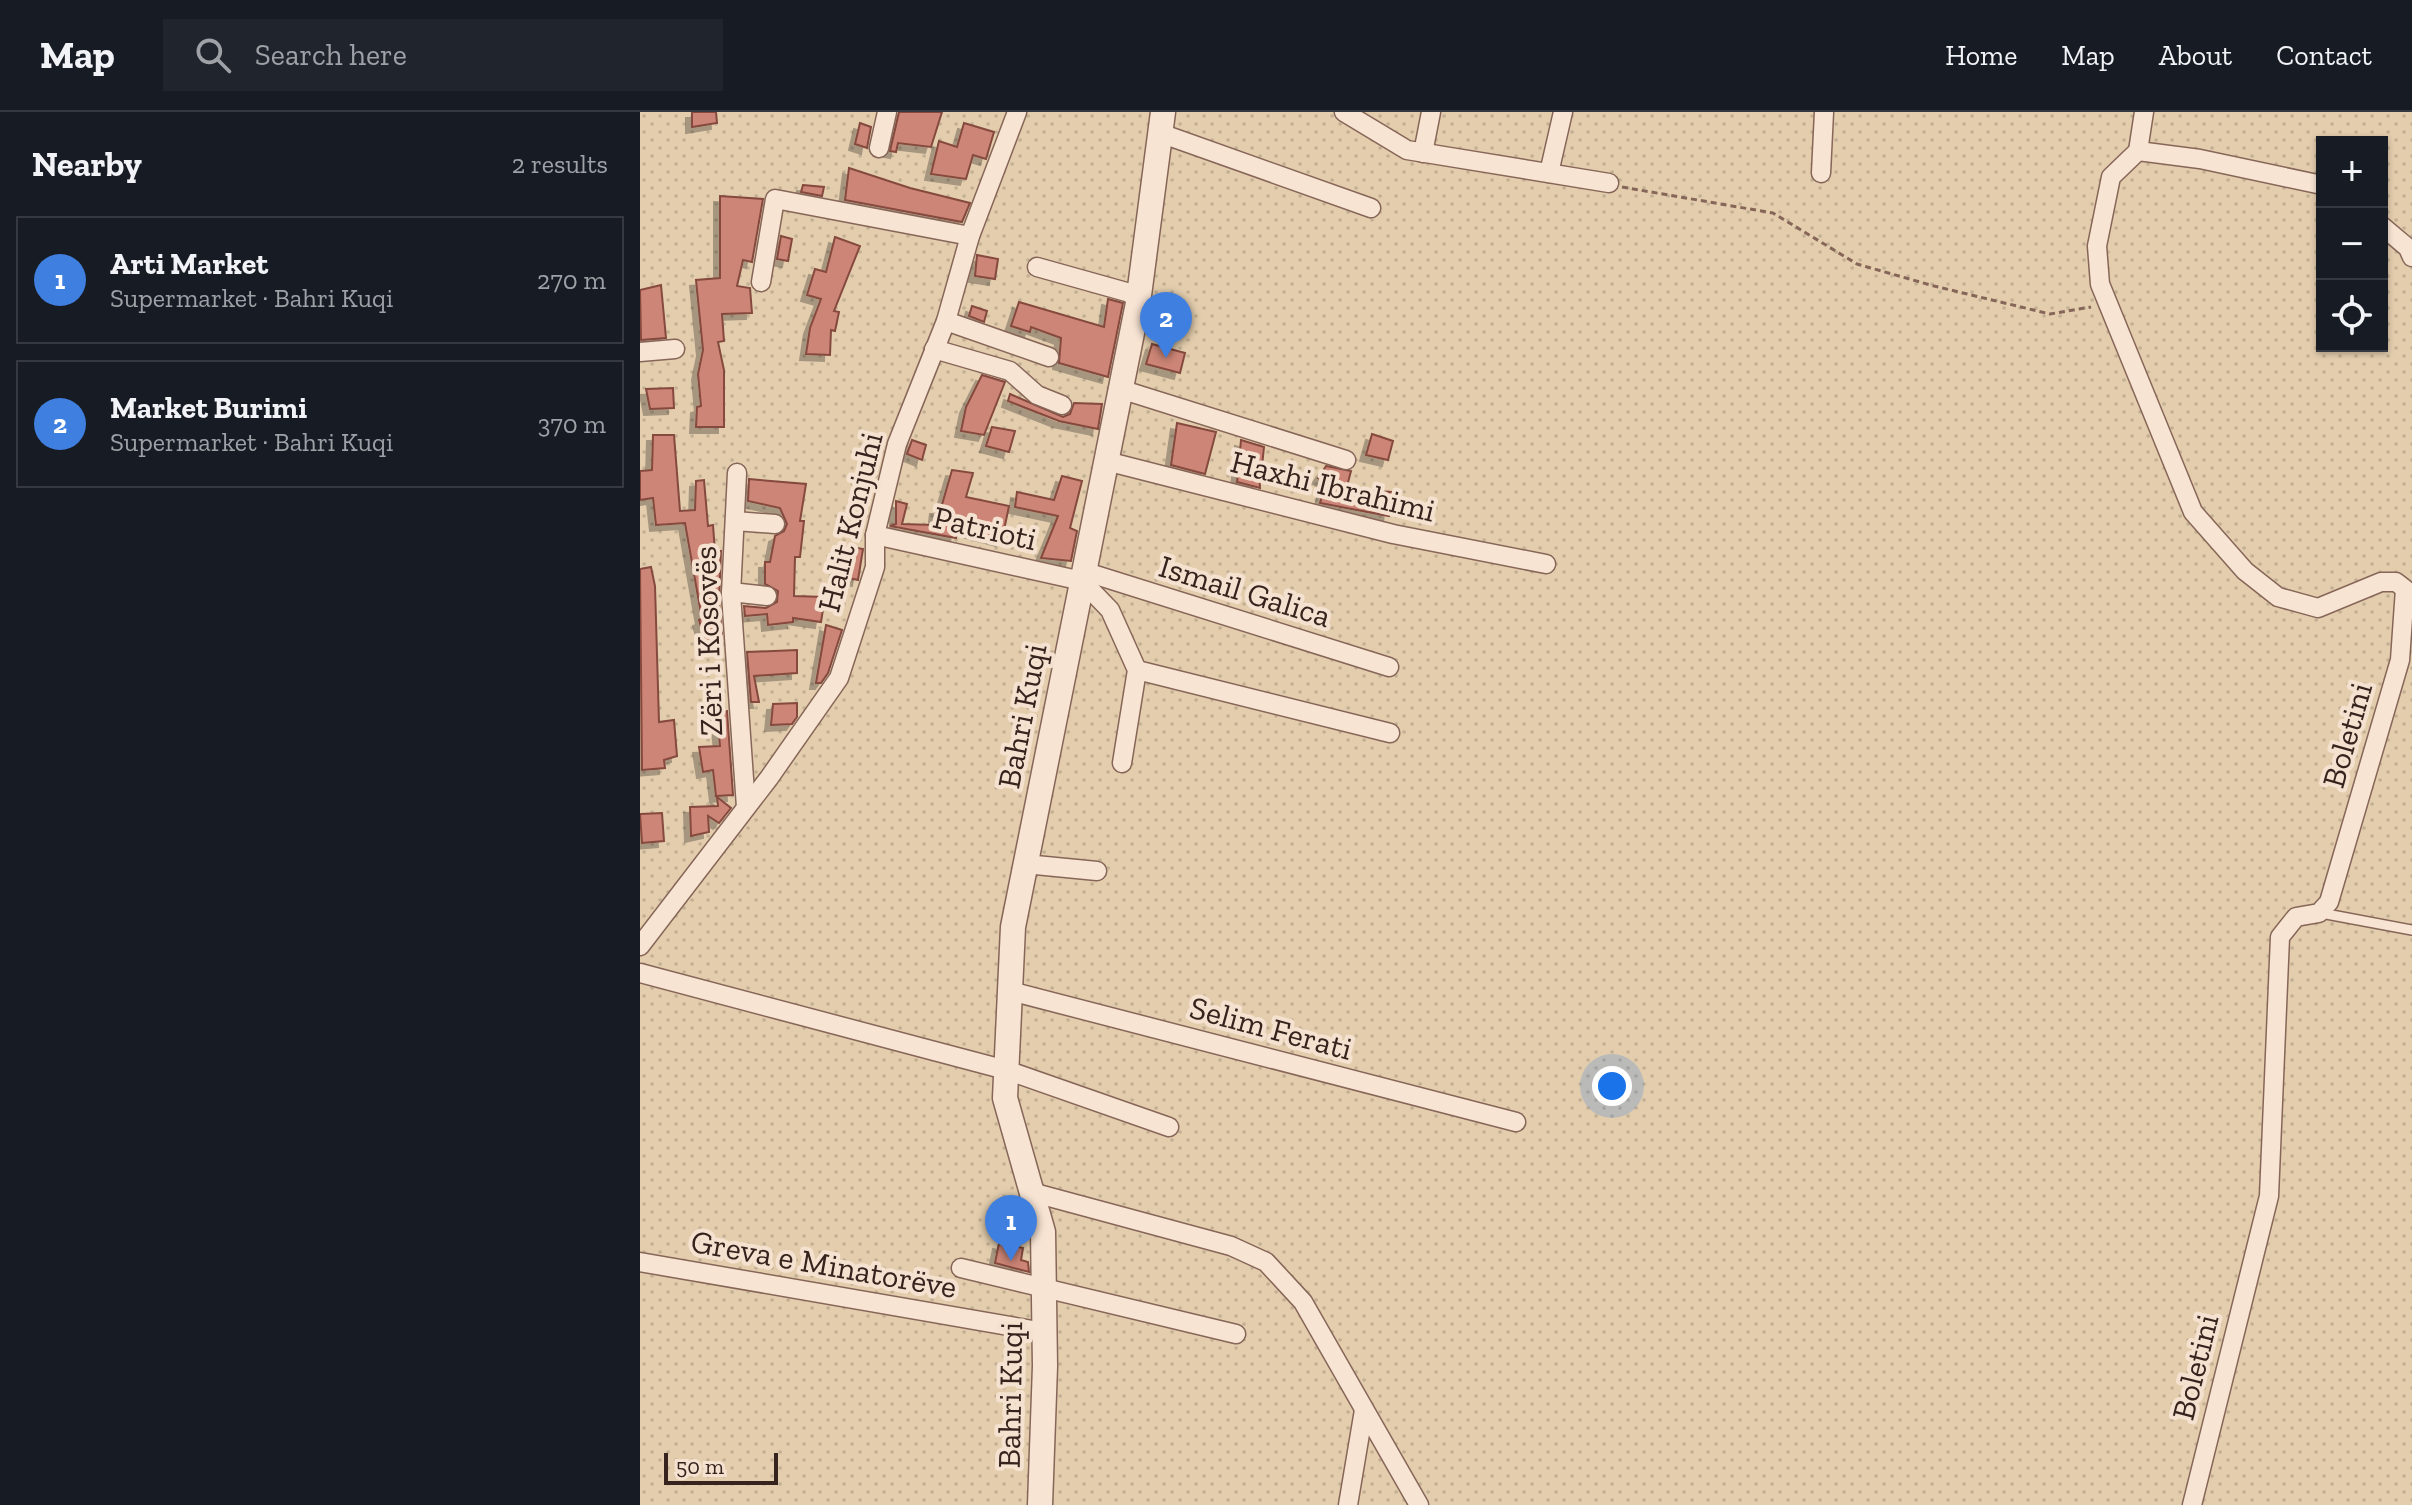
<!DOCTYPE html>
<html lang="en">
<head>
<meta charset="utf-8">
<style>
  body { margin:0; font-family:"Zilla Slab",serif; background:#20242c; color:#f1f3f6 }
  .controls { position:absolute; right:24px; top:24px; display:grid; overflow:hidden; border-radius:0px; box-shadow:0 2px 6px #0004 }
  .controls button { width:72px; height:72px; display:grid; place-items:center; padding:0; border:0; border-bottom:2px solid #363941; background:#171b24; color:#f1f3f6; font:40px sans-serif }
  .scale { position:absolute; left:24px; bottom:20px; width:114px; box-sizing:border-box; padding-left:8px; border:4px solid #36231d; border-top:0; font-size:22px; line-height:28px; white-space:nowrap; color:#36231d; -webkit-text-stroke:6px #f5e1cf; paint-order:stroke }
  .you { position:absolute; left:972px; top:974px; width:28px; height:28px; margin:-20px; border:6px solid #fff; border-radius:50%; background:#1a73e8; box-shadow:0 0 0 12px #1a73e833 }
  .badge { display:grid; place-items:center; width:52px; height:52px; border-radius:50%; background:#c898a5; color:#fff; font-size:26px; font-weight:700 }
  .pin { position:absolute; translate:-50% -66px; filter:drop-shadow(0 2px 4px #0008) }
  .pin::after { content:''; position:absolute; top:42px; width:28px; height:24px; background:inherit; clip-path:polygon(0 0,100% 0,50% 100%) }
  .list { margin:0; padding:0; list-style:none }
  h2 { display:flex; justify-content:space-between; align-items:center; height:104px; margin:0; padding:0 32px; font-size:34px }
  h2 small { font-size:26px; font-weight:400; color:#9ea1a6 }
  .list li { display:grid; grid-template-columns:52px 1fr auto; gap:24px; align-items:center; box-sizing:border-box; height:128px; margin:0 16px 16px; padding:0 16px; border:2px solid #363941; border-radius:0px }
  .list b { display:block; font-size:30px; white-space:nowrap }
  .list p { margin:0; font-size:26px; white-space:nowrap; color:#9ea1a6 }
  .list em { font-size:26px; font-style:normal; color:#9ea1a6 }
  .icon { flex:none; width:44px; height:44px; fill:none; stroke:currentColor; stroke-width:2; stroke-linecap:round; stroke-linejoin:round }
  .map { position:relative; flex:none; width:1772px; height:1393px; overflow:hidden }
  header { display:flex; align-items:center; gap:48px; box-sizing:border-box; height:112px; padding:0 40px; background:#171b24; border-bottom:2px solid #363941 }
  header strong { font-size:38px }
  nav { display:flex; gap:44px; margin-inline-start:auto; font-size:28px }
  .search { width:560px; height:72px; background:#20242c; display:flex; align-items:center; gap:20px; box-sizing:border-box; padding:0 28px; border-radius:0px; color:#9ea1a6; font-size:30px }
  main { display:flex }
  aside { flex:1; background:#171b24 }
  .map>svg:first-child { display:block }
  .farmland { fill:url(#farmland-dots); fill-rule:evenodd }
  .building { fill:#cc8576; stroke:#85493e; stroke-width:2; filter:url(#shadow) }
  .lines { fill:none; stroke-linecap:round; stroke-linejoin:round }
  .service-casing { stroke:#866658; stroke-width:12 }
  .minor-casing { stroke:#866658; stroke-width:21 }
  .tertiary-casing { stroke:#866658; stroke-width:27 }
  .path { stroke:#866658; stroke-width:3; stroke-dasharray:6 4; stroke-linecap:butt }
  .service { stroke:#f8e4d3; stroke-width:9 }
  .minor { stroke:#f8e4d3; stroke-width:18 }
  .tertiary { stroke:#f8e4d3; stroke-width:24 }
  .labels { text-anchor:middle; dominant-baseline:central; stroke-width:8; stroke-linejoin:round; paint-order:stroke }
  .street-label { font-size:32px; fill:#36231d; stroke:#f5e1cf }
</style>
</head>
<body>
<header>
<strong>Map</strong>
<div class="search"><svg class="icon" aria-label="search" viewBox="0 0 24 24"><circle cx="10" cy="10" r="6"/><path d="M15 15l6 6"/></svg>Search here</div>
<nav><a>Home</a><a>Map</a><a>About</a><a>Contact</a></nav>
</header>
<main>
<aside>
<h2>Nearby<small>2 results</small></h2>
<ul class="list">
<li><span class="badge" style="background:#3f7fe0">1</span><div><b>Arti Market</b><p>Supermarket · Bahri Kuqi</p></div><em>270 m</em></li>
<li><span class="badge" style="background:#3f7fe0">2</span><div><b>Market Burimi</b><p>Supermarket · Bahri Kuqi</p></div><em>370 m</em></li>
</ul>
</aside>
<div class="map">
<svg width="1772" height="1393" viewBox="0 0 1772 1393">
  <defs>
    <pattern id="farmland-dots" width="8" height="8" patternUnits="userSpaceOnUse" patternTransform="scale(2)"><rect width="8" height="8" fill="#e3cdad"/><path d="M2 2h.1M6 6h.1" fill="none" stroke="#c3b094" stroke-width="1.8" stroke-linecap="round"/></pattern>
    <filter id="shadow"><feDropShadow dx="-6" dy="6" stdDeviation="0" flood-color="#0004"/></filter>
  </defs>
  <rect width="100%" height="100%" fill="#edd5c0"/>
  <path class="farmland" d="M0 0H1772V1393H0ZM1682 30H1742V234H1682Z"/>
  <g class="building">
    <path d="M52 0H76L77 11 52 15Z"/>
    <path d="M259 0H302L291 35 258 31 256 40 250 39Z"/>
    <path d="M220 11 231 15 227 36 215 32Z"/>
    <path d="M324 11 354 20 346 47 333 43 326 67 291 62 299 29 317 35Z"/>
    <path d="M209 56 270 76 330 91 322 110 205 88Z"/>
    <path d="M163 73 184 75 182 84 161 80Z"/>
    <path d="M80 84 123 87 112 150 103 148 97 174 110 176 112 201 82 202 84 229 78 230 84 258V315H56L57 295 61 294 58 262 63 238 56 168 80 166Z"/>
    <path d="M141 124 152 127 148 149 137 147Z"/>
    <path d="M195 125 220 134 194 199 199 200 195 219 191 218 190 243 166 242 170 216 181 187 167 183 175 157 186 160Z"/>
    <path d="M337 143 358 147 355 167 335 164Z"/>
    <path d="M21 173 26 226 1 228 0 178Z"/>
    <path d="M468 187 483 191 468 265 419 251 421 226 391 215 390 220 371 214 379 190 464 215Z"/>
    <path d="M332 194 347 199 344 210 329 204Z"/>
    <path d="M512 232 545 241 540 261 506 252Z"/>
    <path d="M342 263 365 270 344 323 321 319 326 295Z"/>
    <path d="M33 276 34 296 10 297 6 277Z"/>
    <path d="M370 282 423 305 430 302 434 291 462 292 458 317 419 309 368 289Z"/>
    <path d="M537 311 576 320 565 362 531 353Z"/>
    <path d="M352 315 375 319 369 340 346 334Z"/>
    <path d="M732 322 753 329 748 348 726 343Z"/>
    <path d="M13 323H34L40 399 55 398 56 369 64 368 68 414 73 413 75 440 81 439 79 490 82 523 66 532 59 508 62 507 45 411 16 413 13 386 0 388V359L12 358Z"/>
    <path d="M272 328 286 333 282 348 267 342Z"/>
    <path d="M601 328 624 335 622 354 619 353 620 376 597 370Z"/>
    <path d="M686 354 711 359 706 378 752 380 749 404 680 391 686 369 678 366Z"/>
    <path d="M312 358 333 361 326 385 369 394 362 428 317 416 316 426 250 414 256 412V389L267 392 262 412 294 413 296 396H301Z"/>
    <path d="M422 364 442 369 430 416 437 419 431 449 401 446 418 404 375 395 377 380 414 388Z"/>
    <path d="M109 367 166 372 160 409H164L160 445H155L154 484 185 485 181 510 153 506V510L128 513 127 502 105 504 104 494 126 496 137 490 138 479 125 472V450H130L135 424 144 419 147 412 140 396 108 389Z"/>
    <path d="M200 433 223 437 218 468 195 463Z"/>
    <path d="M11 455 15 474 19 610 34 608 37 644 24 648 25 656 2 658 0 457Z"/>
    <path d="M186 513 202 518 188 561 181 571H176Z"/>
    <path d="M157 538V561L114 564 119 590H111L107 540Z"/>
    <path d="M157 591V605L152 612 131 613 133 592Z"/>
    <path d="M87 599 93 683 76 684 73 658 63 660 59 635 80 634 77 600Z"/>
    <path d="M77 685 91 696 79 711 68 704 69 720 51 724 50 695 78 694Z"/>
    <path d="M22 701 24 729 2 731 0 702Z"/>
    <path d="M359 1131 383 1136 381 1148 388 1150 389 1160 355 1151Z"/>
  </g>
  <g class="lines">
    <g class="service-casing">
      <path id="service" d="M1681 801 1772 818"/>
    </g>
    <g class="minor-casing">
      <g id="minor">
        <path d="M704 0 767 38 969 71"/>
        <path d="M520 21 731 96"/>
        <path d="M239 36 247 0"/>
        <path d="M1498 39 1471 65 1457 134 1460 172 1553 400 1605 459 1638 485 1678 496 1741 470H1756L1765 477 1760 548 1689 790 1679 801 1656 805 1640 825 1629 1084 1552 1393"/>
        <path d="M1498 39 1560 47 1682 73"/>
        <path d="M1498 39 1504 0"/>
        <path d="M783 41 791 0"/>
        <path d="M909 61 923 0"/>
        <path d="M1181 61 1184 0"/>
        <path d="M1742 114 1768 136 1772 145"/>
        <path d="M397 155 490 181 498 191"/>
        <path d="M121 170 135 87 330 124"/>
        <path d="M306 209 409 245"/>
        <path d="M294 237 370 259 397 283 422 293"/>
        <path d="M0 240 35 237"/>
        <path d="M480 277 706 348"/>
        <path d="M466 349 753 422 906 452"/>
        <path d="M97 361 91 482 106 695"/>
        <path d="M95 409 135 412"/>
        <path d="M235 423 442 469 470 498 497 558 482 651"/>
        <path d="M443 459 749 555"/>
        <path d="M91 480 127 484"/>
        <path d="M497 558 750 621"/>
        <path d="M385 752 457 759"/>
        <path d="M0 834 129 666 199 566 235 455V423L257 332 306 209 330 124 377 0"/>
        <path d="M0 861 366 958 529 1015"/>
        <path d="M370 879 876 1010"/>
        <path d="M391 1080 591 1134 626 1150 663 1190 779 1393"/>
        <path d="M0 1150 404 1220"/>
        <path d="M321 1156 596 1222"/>
        <path d="M708 1393 724 1298"/>
      </g>
    </g>
    <g class="tertiary-casing">
      <path id="tertiary" d="M400 1393 405 1254 403 1120 365 986 373 815 498 191 523 0"/>
    </g>
    <path class="path" d="M982 75 1133 101 1217 152 1294 174 1410 202 1451 195"/>
    <use href="#service" class="service"/>
    <use href="#minor" class="minor"/>
    <use href="#tertiary" class="tertiary"/>
  </g>
  <g class="labels">
    <g class="street-label">
      <text transform="translate(693 374) rotate(14)">Haxhi Ibrahimi</text>
      <text transform="translate(210 410) rotate(-76)">Halit Konjuhi</text>
      <text transform="translate(345 416) rotate(13)">Patrioti</text>
      <text transform="translate(605 479) rotate(17)">Ismail Galica</text>
      <text transform="translate(68 529) rotate(-92)">Zëri i Kosovës</text>
      <text transform="translate(382 604) rotate(-79)">Bahri Kuqi</text>
      <text transform="translate(1707 623) rotate(-74)">Boletini</text>
      <text transform="translate(631 916) rotate(15)">Selim Ferati</text>
      <text transform="translate(184 1152) rotate(10)">Greva e Minatorëve</text>
      <text transform="translate(1555 1255) rotate(-76)">Boletini</text>
      <text transform="translate(370 1283) rotate(-89)">Bahri Kuqi</text>
    </g>
  </g>
</svg>
<div class="controls">
<button>+</button>
<button>−</button>
<button><svg class="icon" aria-label="locate" viewBox="0 0 24 24"><circle cx="12" cy="12" r="6"/><path d="M12 2v4M12 18v4M2 12h4M18 12h4"/></svg></button>
</div>
<div class="scale">50 m</div>
<div class="you"></div>
<div class="pin badge" style="left:371px;top:1149px;background:#3f7fe0">1</div>
<div class="pin badge" style="left:526px;top:246px;background:#3f7fe0">2</div>
</div>
</main>
</body>
</html>
